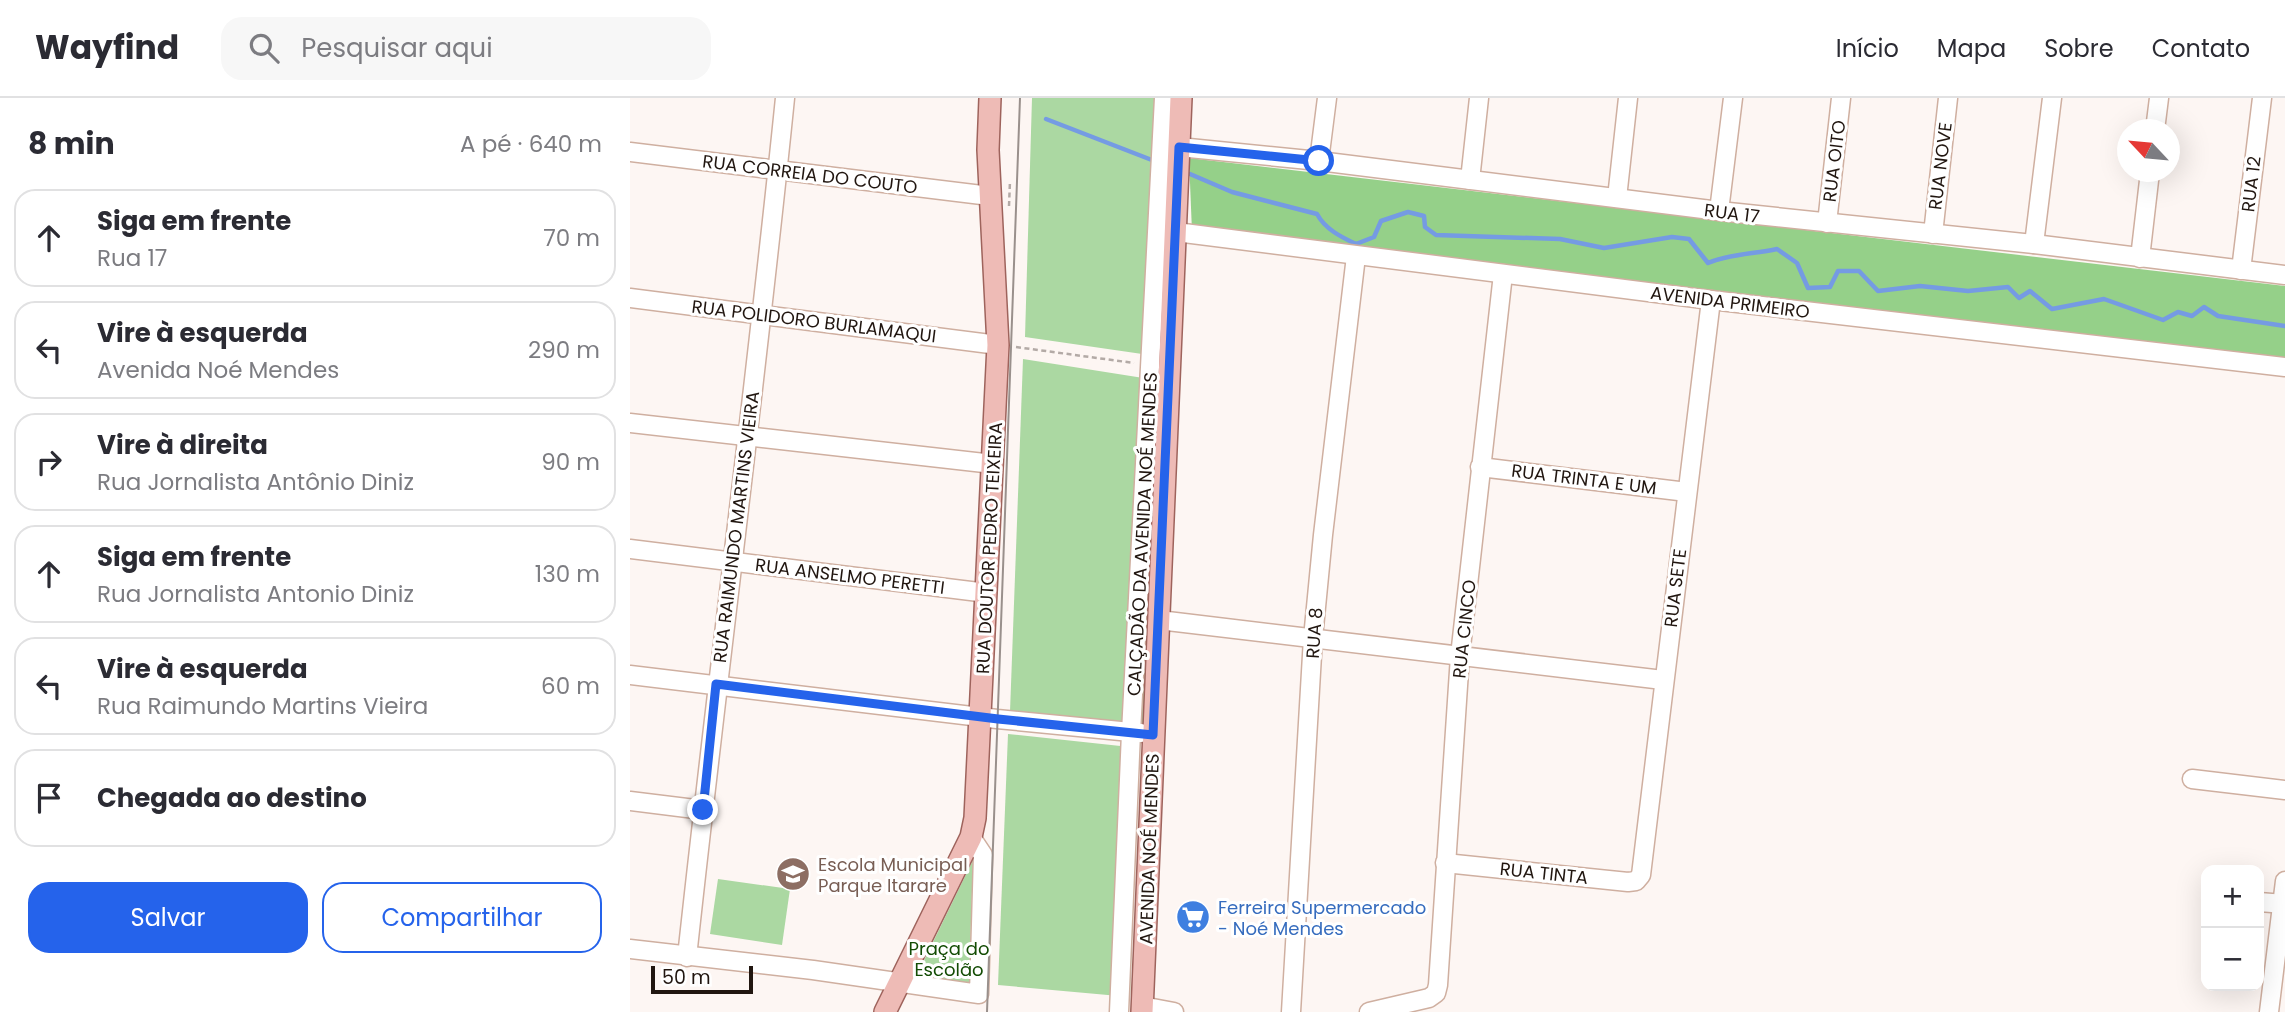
<!DOCTYPE html>
<html lang="pt">
<head>
<meta charset="utf-8">
<style>
  body { margin:0; font-family:Poppins,sans-serif; background:#f7f7f7; color:#2b2b33 }
  .controls { position:absolute; right:21px; bottom:21px; display:grid; overflow:hidden; border-radius:14px; box-shadow:0 7px 28px #0002 }
  .controls button { width:63px; height:63px; display:grid; place-items:center; padding:0; border:0; border-bottom:2px solid #e1e1e2; background:#fff; color:#2b2b33; font:35px sans-serif }
  .compass { position:absolute; left:1487px; top:21px; width:63px; height:63px; border-radius:50%; background:#fff; box-shadow:0 7px 28px #0002; rotate:296deg }
  .scale { position:absolute; left:21px; bottom:18px; width:102px; box-sizing:border-box; padding-left:7px; border:4px solid #211610; border-top:0; font-size:19px; line-height:24px; white-space:nowrap; color:#211610; -webkit-text-stroke:5px #fff; paint-order:stroke }
  .stop { position:absolute; width:21px; height:21px; margin:-16px; border:5px solid #2563eb; border-radius:50%; background:#fff }
  .stop.end { background:#2563eb; border-color:#fff; box-shadow:0 2px 7px #0008 }
  .list { margin:0; padding:0; list-style:none }
  h2 { display:flex; justify-content:space-between; align-items:center; height:91px; margin:0; padding:0 28px; font-size:30px }
  h2 small { font-size:23px; font-weight:400; color:#7c7c81 }
  .list li { display:grid; grid-template-columns:46px 1fr auto; gap:21px; align-items:center; box-sizing:border-box; height:98px; margin:0 14px 14px; padding:0 14px; border:2px solid #e1e1e2; border-radius:21px }
  .list b { display:block; font-size:26px; white-space:nowrap }
  .list p { margin:0; font-size:23px; white-space:nowrap; color:#7c7c81 }
  .list em { font-size:23px; font-style:normal; color:#7c7c81 }
  .actions { display:flex; gap:14px; padding:21px 28px }
  .actions a { flex:1; padding:16px 0; border:2px solid #2563eb; border-radius:21px; text-align:center; font-size:24px; color:#2563eb }
  .actions .main { background:#2563eb; color:#fff }
  .icon { flex:none; width:38px; height:38px; fill:none; stroke:currentColor; stroke-width:2; stroke-linecap:round; stroke-linejoin:round }
  .map { position:relative; flex:none; width:1655px; height:914px; overflow:hidden }
  header { display:flex; align-items:center; gap:42px; box-sizing:border-box; height:98px; padding:0 35px; background:#fff; border-bottom:2px solid #e1e1e2 }
  header strong { font-size:33px }
  nav { display:flex; gap:38px; margin-inline-start:auto; font-size:24px }
  .search { width:490px; height:63px; background:#f7f7f7; display:flex; align-items:center; gap:18px; box-sizing:border-box; padding:0 24px; border-radius:21px; color:#7c7c81; font-size:26px }
  main { display:flex }
  aside { flex:1; background:#fff }
  .map>svg:first-child { display:block }
  .green { fill:#abd8a2 }
  .forest { fill:#95d089 }
  .lines { fill:none; stroke-linecap:round; stroke-linejoin:round }
  .stream { stroke:#759be3; stroke-width:4.5 }
  .minor-casing { stroke:#cfafa0; stroke-width:21 }
  .major-casing { stroke:#9e635c; stroke-width:24 }
  .path { stroke:#b3aaa6; stroke-width:2.5; stroke-dasharray:5 3.5; stroke-linecap:butt }
  .minor { stroke:#fff; stroke-width:18 }
  .major { stroke:#eebbb6; stroke-width:21 }
  .tram { stroke:#99908c; stroke-width:2 }
  .route { stroke:#2563eb; stroke-width:9 }
  .labels { text-anchor:middle; dominant-baseline:central; stroke-width:6; stroke-linejoin:round; paint-order:stroke }
  .street-label { font-size:18px; fill:#211610; stroke:#fff }
  .education-label { font-size:18px; fill:#785e54; stroke:#fff; text-anchor:start }
  .shop-label { font-size:18px; fill:#366cbe; stroke:#fff; text-anchor:start }
  .park-label { font-size:18px; fill:#134c04; stroke:#fff }
</style>
</head>
<body>
<header>
<strong>Wayfind</strong>
<div class="search"><svg class="icon" aria-label="search" viewBox="0 0 24 24"><circle cx="10" cy="10" r="6"/><path d="M15 15l6 6"/></svg>Pesquisar aqui</div>
<nav><a>Início</a><a>Mapa</a><a>Sobre</a><a>Contato</a></nav>
</header>
<main>
<aside>
<h2>8 min<small>A pé · 640 m</small></h2>
<ul class="list">
<li><svg class="icon" aria-label="ahead" viewBox="0 0 24 24"><path d="M12 20V5M6 11l6-6 6 6"/></svg><div><b>Siga em frente</b><p>Rua 17</p></div><em>70 m</em></li>
<li><svg class="icon" aria-label="left" viewBox="0 0 24 24"><path d="M17 20v-9H6M10 6l-5 5 5 5"/></svg><div><b>Vire à esquerda</b><p>Avenida Noé Mendes</p></div><em>290 m</em></li>
<li><svg class="icon" aria-label="right" viewBox="0 0 24 24"><path d="M7 20v-9h11M14 6l5 5-5 5"/></svg><div><b>Vire à direita</b><p>Rua Jornalista Antônio Diniz</p></div><em>90 m</em></li>
<li><svg class="icon" aria-label="ahead" viewBox="0 0 24 24"><path d="M12 20V5M6 11l6-6 6 6"/></svg><div><b>Siga em frente</b><p>Rua Jornalista Antonio Diniz</p></div><em>130 m</em></li>
<li><svg class="icon" aria-label="left" viewBox="0 0 24 24"><path d="M17 20v-9H6M10 6l-5 5 5 5"/></svg><div><b>Vire à esquerda</b><p>Rua Raimundo Martins Vieira</p></div><em>60 m</em></li>
<li><svg class="icon" aria-label="arrive" viewBox="0 0 24 24"><path d="M6 21V4h12l-3 4 3 4H6"/></svg><div><b>Chegada ao destino</b></div></li>
</ul>
<div class="actions"><a class="main">Salvar</a><a>Compartilhar</a></div>
</aside>
<div class="map">
<svg width="1655" height="914" viewBox="0 0 1655 914">
  <rect width="100%" height="100%" fill="#fdf6f3"/>
  <g class="green">
    <path d="M402 0H538L526 258 395 239Z"/>
    <path d="M393 261 526 282 513 629 380 614Z"/>
    <path d="M378 636 509 650 500 899 368 887Z"/>
    <path d="M343 762 339 886 285 881Z"/>
    <path d="M88 781 160 791 152 847 80 836Z"/>
  </g>
  <path class="forest" d="M559 60 1655 188V263L562 134Z"/>
  <g class="lines">
    <g class="stream">
      <path d="M416 21 527 64"/>
      <path d="M560 76 602 94 687 116C695 131 711 139 726 146L744 139 751 123 778 114 794 118 795 129 806 137 930 141 974 150 1042 139 1059 141 1078 165C1099 156 1124 156 1147 151L1167 165 1178 190 1200 189 1208 173H1229L1248 193 1290 188 1338 193 1378 189 1389 200 1400 193 1422 211 1474 201 1533 222 1548 214 1562 218 1574 209 1588 218 1655 228"/>
    </g>
    <g class="minor-casing">
      <g id="minor">
        <path d="M1525 32 1529 0"/>
        <path d="M549 49 689 63 1089 113 1404 146 1655 177"/>
        <path d="M0 54 360 98"/>
        <path d="M689 63 697 0"/>
        <path d="M840 82 849 0"/>
        <path d="M987 100 998 0"/>
        <path d="M1089 113 1103 0"/>
        <path d="M1197 125 1211 0"/>
        <path d="M546 134 1081 202 1655 269"/>
        <path d="M1303 136 1318 0"/>
        <path d="M1404 146 1422 0"/>
        <path d="M1510 160 1520 74"/>
        <path d="M1611 172 1632 0"/>
        <path d="M0 200 368 247"/>
        <path d="M0 325 363 366"/>
        <path d="M850 369 1057 394"/>
        <path d="M0 451 357 495"/>
        <path d="M529 522 1033 582"/>
        <path d="M0 577 367 621 511 635"/>
        <path d="M1562 681 1655 692"/>
        <path d="M0 703 73 712"/>
        <path d="M815 765 998 784 1006 783 1011 777 1081 202"/>
        <path d="M1629 804 1655 806"/>
        <path d="M0 851 183 872 349 896 353 757 341 739"/>
        <path d="M57 859C88 572 126 287 155 0"/>
        <path d="M512 908 544 914"/>
        <path d="M489 914 501 635 534 0"/>
        <path d="M661 914 683 540 693 437 726 158"/>
        <path d="M739 914 799 900 806 895 808 887 830 558 873 176"/>
        <path d="M1639 914 1655 783"/>
      </g>
    </g>
    <g class="major-casing">
      <g id="major">
        <path d="M255 914 341 739 345 720 368 247 358 52 360 0"/>
        <path d="M512 914 551 0"/>
      </g>
    </g>
    <g class="path">
      <path d="M379 108 380 83"/>
      <path d="M386 249 504 265"/>
    </g>
    <use href="#minor" class="minor"/>
    <use href="#major" class="major"/>
    <path class="tram" d="M357 914 390 0"/>
  </g>
  <g class="lines">
    <path class="route" d="M73 712 86 586 368 621 523 637 549 49 689 63"/>
  </g>
  <defs>
    <g id="school-disc" transform="scale(1.75)"><circle r="9.5" fill="#8d6e63" stroke="#fff"/><path d="M0-5L7-2L0 1L-7-2ZM-4 1L0 2.5L4 1V4Q0 6-4 4Z" fill="#fff"/></g>
    <g id="supermarket-disc" transform="scale(1.75)"><circle r="9.5" fill="#3f7fe0" stroke="#fff"/><path d="M-6-5.5h2.5l.6 2H6L4.5 2H-2.5L-4.4-4H-6ZM-1.5 3.2a1.3 1.3 0 1 0 .1 0ZM3 3.2a1.3 1.3 0 1 0 .1 0Z" fill="#fff"/></g>
  </defs>
  <g fill-rule="evenodd">
    <use href="#school-disc" x="163" y="776"/>
    <use href="#supermarket-disc" x="563" y="819"/>
  </g>
  <g class="labels">
    <g class="street-label">
      <text transform="translate(1204 63) rotate(-83)">RUA OITO</text>
      <text transform="translate(1310 68) rotate(-83)">RUA NOVE</text>
      <text transform="translate(180 76) rotate(7)">RUA CORREIA DO COUTO</text>
      <text transform="translate(1621 86) rotate(-83)">RUA 12</text>
      <text transform="translate(1102 115) rotate(7)">RUA 17</text>
      <text transform="translate(1100 204) rotate(7)">AVENIDA PRIMEIRO</text>
      <text transform="translate(184 223) rotate(7)">RUA POLIDORO BURLAMAQUI</text>
      <text transform="translate(954 381) rotate(7)">RUA TRINTA E UM</text>
      <text transform="translate(106 429) rotate(-83)">RUA RAIMUNDO MARTINS VIEIRA</text>
      <text transform="translate(512 436) rotate(-87)">CALÇADÃO DA AVENIDA NOÉ MENDES</text>
      <text transform="translate(359 450) rotate(-87)">RUA DOUTOR PEDRO TEIXEIRA</text>
      <text transform="translate(220 478) rotate(7)">RUA ANSELMO PERETTI</text>
      <text transform="translate(1045 490) rotate(-83)">RUA SETE</text>
      <text transform="translate(834 531) rotate(-84)">RUA CINCO</text>
      <text transform="translate(684 535) rotate(-86)">RUA 8</text>
      <text transform="translate(519 751) rotate(-88)">AVENIDA NOÉ MENDES</text>
      <text transform="translate(914 775) rotate(6)">RUA TINTA</text>
    </g>
    <g class="education-label">
      <text x="188" y="766">Escola Municipal<tspan x="188" dy="21">Parque Itarare</tspan></text>
    </g>
    <g class="shop-label">
      <text x="588" y="809">Ferreira Supermercado<tspan x="588" dy="21">- Noé Mendes</tspan></text>
    </g>
    <g class="park-label">
      <text x="319" y="850">Praça do<tspan x="319" dy="21">Escolão</tspan></text>
    </g>
  </g>
</svg>
<div class="controls">
<button>+</button>
<button>−</button>
</div>
<svg class="compass" viewBox="-18 -18 36 36"><path d="M0-13l5 13h-10z" fill="#e53935"/><path d="M0 13l5-13h-10z" fill="#7c7c81"/></svg>
<div class="scale">50 m</div>
<div class="stop" style="left:689px;top:63px"></div>
<div class="stop end" style="left:73px;top:712px"></div>
</div>
</main>
</body>
</html>
